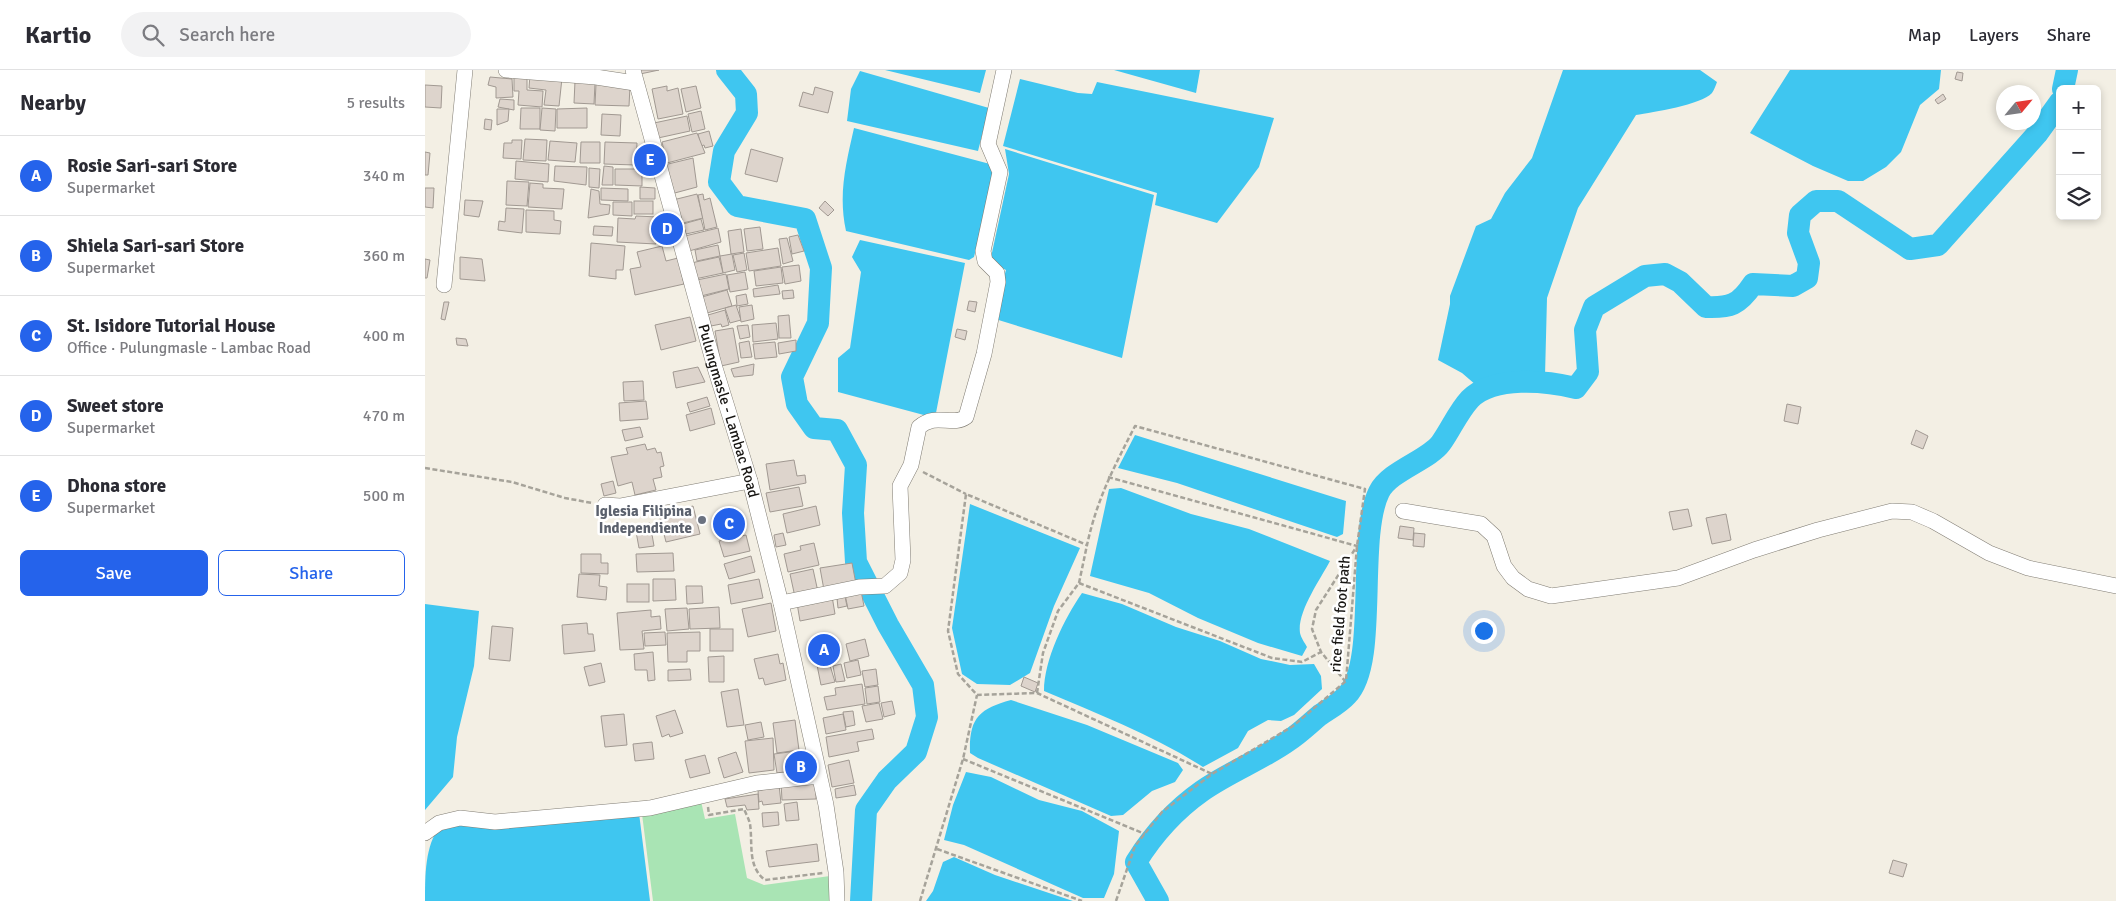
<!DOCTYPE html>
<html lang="en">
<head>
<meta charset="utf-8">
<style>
  body { margin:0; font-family:Signika,sans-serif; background:#f2f2f3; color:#2b2b33 }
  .controls { position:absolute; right:15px; top:15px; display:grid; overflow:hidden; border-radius:8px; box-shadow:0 2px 8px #0003 }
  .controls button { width:45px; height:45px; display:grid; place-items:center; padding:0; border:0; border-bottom:1px solid #e1e1e2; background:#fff; color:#2b2b33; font:25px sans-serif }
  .compass { position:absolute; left:1571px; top:15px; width:45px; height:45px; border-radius:50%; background:#fff; box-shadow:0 2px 8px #0003; rotate:61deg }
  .you { position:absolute; left:1058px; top:560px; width:18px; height:18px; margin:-12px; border:4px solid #fff; border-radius:50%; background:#1a73e8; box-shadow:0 0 0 8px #1a73e833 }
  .badge { display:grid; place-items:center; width:32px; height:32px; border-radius:50%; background:#2563eb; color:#fff; font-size:16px; font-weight:700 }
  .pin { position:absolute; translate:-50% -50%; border:2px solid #fff; box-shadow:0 1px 5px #0006 }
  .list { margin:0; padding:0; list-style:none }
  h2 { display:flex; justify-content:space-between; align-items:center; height:65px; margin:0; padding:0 20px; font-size:21px }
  h2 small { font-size:16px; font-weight:400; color:#7c7c81 }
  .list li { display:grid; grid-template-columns:32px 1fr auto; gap:15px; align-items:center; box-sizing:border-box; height:80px; padding:0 20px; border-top:1px solid #e1e1e2 }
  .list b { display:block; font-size:19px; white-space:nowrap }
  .list p { margin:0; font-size:16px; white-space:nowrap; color:#7c7c81 }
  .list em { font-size:16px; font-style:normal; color:#7c7c81 }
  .actions { display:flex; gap:10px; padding:15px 20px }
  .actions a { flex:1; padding:11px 0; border:1px solid #2563eb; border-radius:8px; text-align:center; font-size:18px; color:#2563eb }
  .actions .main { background:#2563eb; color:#fff }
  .icon { flex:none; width:28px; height:28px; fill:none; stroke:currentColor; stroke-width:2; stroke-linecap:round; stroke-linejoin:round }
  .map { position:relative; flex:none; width:1691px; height:831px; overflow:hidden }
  header { display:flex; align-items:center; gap:30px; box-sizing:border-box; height:70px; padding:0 25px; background:#fff; border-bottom:1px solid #e1e1e2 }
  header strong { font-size:24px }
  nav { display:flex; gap:28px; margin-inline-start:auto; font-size:18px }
  .search { width:350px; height:45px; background:#f2f2f3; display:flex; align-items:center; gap:12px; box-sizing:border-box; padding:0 18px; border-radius:28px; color:#7c7c81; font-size:19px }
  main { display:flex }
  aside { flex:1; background:#fff }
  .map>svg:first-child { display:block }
  .green { fill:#a9e4b4 }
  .water { fill:#3fc6f0 }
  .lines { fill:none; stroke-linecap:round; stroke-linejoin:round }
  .river { stroke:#3fc6f0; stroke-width:22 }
  .building { fill:#ddd4cc; stroke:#a19992 }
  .minor-casing { stroke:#817d74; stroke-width:16 }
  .path { stroke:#a6a39a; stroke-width:2.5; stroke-dasharray:5 2.5; stroke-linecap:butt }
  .minor { stroke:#fff; stroke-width:15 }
  .worship-dot { fill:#6b7280; stroke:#fff; stroke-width:2 }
  .labels { text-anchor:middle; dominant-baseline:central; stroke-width:5; stroke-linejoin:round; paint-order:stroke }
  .street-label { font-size:15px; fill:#171512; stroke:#fff }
  .worship-label { font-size:15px; font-weight:bold; fill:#5b616d; stroke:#fff; text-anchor:end }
</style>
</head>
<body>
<header>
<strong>Kartio</strong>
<div class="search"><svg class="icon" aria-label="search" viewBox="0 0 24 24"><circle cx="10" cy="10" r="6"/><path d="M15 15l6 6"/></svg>Search here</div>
<nav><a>Map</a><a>Layers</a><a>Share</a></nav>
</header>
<main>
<aside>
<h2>Nearby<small>5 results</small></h2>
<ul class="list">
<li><span class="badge">A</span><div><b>Rosie Sari-sari Store</b><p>Supermarket</p></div><em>340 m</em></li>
<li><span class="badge">B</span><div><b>Shiela Sari-sari Store</b><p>Supermarket</p></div><em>360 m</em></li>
<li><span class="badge">C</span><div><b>St. Isidore Tutorial House</b><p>Office · Pulungmasle - Lambac Road</p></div><em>400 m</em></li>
<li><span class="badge">D</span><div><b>Sweet store</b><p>Supermarket</p></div><em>470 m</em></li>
<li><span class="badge">E</span><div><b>Dhona store</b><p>Supermarket</p></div><em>500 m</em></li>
</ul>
<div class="actions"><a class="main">Save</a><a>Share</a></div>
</aside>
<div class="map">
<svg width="1691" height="831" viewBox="0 0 1691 831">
  <rect width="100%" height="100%" fill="#f3efe4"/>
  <path class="green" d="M276 731 280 749 310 744 322 808 339 815 405 806 407 831H228L217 744Z"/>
  <g class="water">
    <path d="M460 0H561L555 23Z"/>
    <path d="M689 0H775L771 23Z"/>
    <path d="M1138 0H1275L1292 12C1291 15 1289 20 1287 23 1276 35 1228 42 1211 45L1153 138 1122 228 1120 306 1074 308 1051 315 1037 303 1013 290 1025 234V226L1051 156 1066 149 1080 123 1107 88Z"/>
    <path d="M1365 0H1516L1514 19 1495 35 1476 82 1461 97 1438 111H1423L1388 96 1325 63Z"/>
    <path d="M435 1 564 38 553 81 422 51 426 19Z"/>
    <path d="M595 9 653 23 667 24 672 12 849 48 834 97 792 153 730 135 732 123 578 76Z"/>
    <path d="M429 58 565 94 568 107 549 187 544 190 421 161C413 124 421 94 429 58Z"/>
    <path d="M580 79 729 125 697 288 567 248 581 200 565 192 584 104Z"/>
    <path d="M435 170 540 193 510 348 413 322V288L425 278 436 202 427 187Z"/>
    <path d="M710 365 921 431 918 464 912 467 752 413 693 398Z"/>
    <path d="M696 418 766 444 824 459 905 491C895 510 872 542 875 563 876 568 880 573 882 577L877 586 833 573 773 548 724 523 665 506 684 419Z"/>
    <path d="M545 434 655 478 629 536 605 603 585 615 552 614 537 604 527 558Z"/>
    <path d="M657 523 697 534 751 557 795 571 836 589 865 595 889 594 896 606 897 619 869 645 856 651 843 650 823 661 813 678 778 697C728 665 673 644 619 621 619 590 639 549 657 523Z"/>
    <path d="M0 534 54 541 49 596 32 667 28 707 0 740Z"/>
    <path d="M586 630 662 655 753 693 758 700 750 712 727 721 698 745 686 746 553 688 545 683C544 648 554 639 586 630Z"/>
    <path d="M541 702 566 707 614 730 657 741 694 761 689 804 679 828H658L539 775 519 770 528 735Z"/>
    <path d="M214 743 225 831H0C0 804 0 776 15 756Z"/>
    <path d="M529 787 570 805 648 831H501L508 821 518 792Z"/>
  </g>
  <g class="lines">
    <g class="river">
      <path d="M302 0 321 24 322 43 299 81 294 112 312 136 380 149 396 198 393 253 367 307 372 334 389 358 412 360 431 395 428 443 431 492 463 555 498 615 502 647 491 682 462 710 441 740 436 831"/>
      <path d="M1638 19 1642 0"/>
      <path d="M733 831 711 792C729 763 750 740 777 721 804 702 836 690 863 671 874 664 884 654 895 645 904 639 915 633 922 625 954 593 931 469 954 422 964 401 1004 390 1016 373 1026 359 1033 342 1045 329 1069 305 1121 311 1151 318L1163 302 1160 260 1169 237 1220 206 1240 204 1255 212 1281 237C1305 238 1314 235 1328 214L1368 216 1382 208 1384 193 1373 163 1375 145 1391 131H1413L1485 179 1513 175 1612 64 1635 32"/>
    </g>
  </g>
  <g class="building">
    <path d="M214 0H234L215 4Z"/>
    <path d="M1532 2 1538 3 1537 11 1530 9Z"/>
    <path d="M105 5 137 8 134 36 119 35 121 20 104 18Z"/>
    <path d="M65 7 87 9 88 27 71 28V17L63 15Z"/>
    <path d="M89 8H102V20L118 21 117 37 93 35 94 21H89Z"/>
    <path d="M150 11 170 13 169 34 149 33Z"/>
    <path d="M171 14 205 16 204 36 170 35Z"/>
    <path d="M0 15 17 16 16 38 0 37Z"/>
    <path d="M242 16V21L253 18 258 44 233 49 227 19Z"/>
    <path d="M271 16 276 38 261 42 256 19Z"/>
    <path d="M390 17 408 22 403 43 374 36 378 22 388 25Z"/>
    <path d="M1518 24 1521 29 1513 34 1510 30Z"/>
    <path d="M75 29 89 30V40L73 37Z"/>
    <path d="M96 38H115V59H95Z"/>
    <path d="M117 38 131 39 130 61 115 60Z"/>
    <path d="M162 38V58H132V39Z"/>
    <path d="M72 39H84L83 51 72 55Z"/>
    <path d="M276 41 280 59 267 62 263 44Z"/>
    <path d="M177 44 196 45 195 66 176 65Z"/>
    <path d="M262 46 265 61 233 68 229 53Z"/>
    <path d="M60 49 67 50 66 60 59 59Z"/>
    <path d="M284 61 288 76 280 78 279 75 276 76 273 64Z"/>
    <path d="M272 63 280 83 242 93 237 72Z"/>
    <path d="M100 69 122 70 121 91 98 90Z"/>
    <path d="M87 70H97L96 89 78 88 79 73H87Z"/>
    <path d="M125 71 152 73 150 92 123 90Z"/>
    <path d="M156 72H175V93H155Z"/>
    <path d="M180 72 212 73 211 95 179 94Z"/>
    <path d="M326 79 358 88 352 112 320 104Z"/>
    <path d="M0 82 5 83 3 105H0Z"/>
    <path d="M268 88 272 117 246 124 239 95Z"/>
    <path d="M91 91 124 94 123 112 90 109Z"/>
    <path d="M130 96 162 97 161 115 129 111Z"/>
    <path d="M179 96 188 97V115H177Z"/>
    <path d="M164 98 175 99 174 118 164 117Z"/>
    <path d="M190 99H217V116L190 115Z"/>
    <path d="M82 111 104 112 102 136 81 135Z"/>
    <path d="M105 113 118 114V118L139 119 137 139 103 137Z"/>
    <path d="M215 117 230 118V129H215Z"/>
    <path d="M0 118H9L8 138 0 137Z"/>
    <path d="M176 118 203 119V131L176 130Z"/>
    <path d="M166 119 174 121 175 134 185 135 184 144 163 148Z"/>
    <path d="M272 124 278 148 254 154 248 130Z"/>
    <path d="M278 124 279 130 285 128 292 157 280 160 273 125Z"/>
    <path d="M40 130 58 131 54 147 39 145Z"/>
    <rect x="209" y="131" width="19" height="13"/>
    <path d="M400 131 409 140 403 146 394 138Z"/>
    <path d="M188 132H207V146L188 145Z"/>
    <path d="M81 138 99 139 97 163 73 160 74 151 80 152Z"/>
    <path d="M101 140 129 141V150L136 151 135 164 101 162Z"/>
    <path d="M211 146 233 147 231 174 192 172 193 148 210 149Z"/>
    <path d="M276 149 279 160 261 164 258 154Z"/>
    <path d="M169 156 188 157 187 166 168 165Z"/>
    <path d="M335 157 338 179 322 181 319 159Z"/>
    <path d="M293 158 296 172 264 181 260 166Z"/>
    <path d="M316 159 319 182 306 184 303 161Z"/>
    <path d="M373 165 379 181 367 184 364 167Z"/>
    <path d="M362 168 368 191 358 194 354 169Z"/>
    <path d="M166 173 200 176 198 200H191V209L164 206Z"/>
    <path d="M293 175 295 186 272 191 270 180Z"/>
    <path d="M237 176 241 191 253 188 259 214 210 225 205 199 216 197 212 182Z"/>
    <path d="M353 178 356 196 324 201 321 183Z"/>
    <path d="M319 183 322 200 312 202 308 185Z"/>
    <path d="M307 184 310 200 298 203 295 186Z"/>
    <path d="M35 187 57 189 60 211 35 209Z"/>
    <path d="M294 187 298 203 270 209 266 193Z"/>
    <path d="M0 189 5 190 2 208H0Z"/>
    <path d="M374 195 376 211 360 214 357 197Z"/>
    <path d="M356 197 358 213 331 216 329 201Z"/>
    <path d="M320 202 323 219 305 222 302 205Z"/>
    <path d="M301 204 304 219 276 226 272 210Z"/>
    <path d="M353 215 355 224 329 227 328 219Z"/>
    <path d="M302 220 307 236 282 243 277 227Z"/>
    <path d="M368 220 369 228 358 229 357 221Z"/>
    <path d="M321 224 323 234 312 236 311 226Z"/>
    <path d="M544 231 552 232 550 242 542 240Z"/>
    <path d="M19 232H24L20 250 16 249Z"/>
    <path d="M311 235 316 250 305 253 300 238Z"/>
    <path d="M327 235 329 249 316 252 314 237Z"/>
    <path d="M300 240 304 255 297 257 296 254 286 256 283 245Z"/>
    <path d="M364 245 366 268H354L353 246Z"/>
    <path d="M265 247 271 271 236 280 230 255Z"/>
    <path d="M351 253 353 269 328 272 327 255Z"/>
    <path d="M323 255 325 267 315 269 312 256Z"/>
    <path d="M308 258 314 292 296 296 290 261Z"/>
    <path d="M532 259 542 261 540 270 530 267Z"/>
    <path d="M31 268 41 269 43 276 32 275Z"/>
    <path d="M371 270V281L354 284 353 273Z"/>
    <path d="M324 271 327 287 316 288 314 273Z"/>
    <path d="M350 272 352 287 330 289 328 274Z"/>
    <path d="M329 294 328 305 309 307 306 299Z"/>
    <path d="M273 297 280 312 251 318 248 302Z"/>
    <path d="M218 311 219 330 199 331 198 312Z"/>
    <path d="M282 327 285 336 265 342 262 333Z"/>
    <path d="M221 331 223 349 195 351 194 333Z"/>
    <path d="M1362 334 1376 337 1373 354 1359 351Z"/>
    <path d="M286 338 290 354 265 361 261 345Z"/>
    <path d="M215 357 218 367 200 371 197 360Z"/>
    <path d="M1491 360 1503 366 1498 379 1486 374Z"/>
    <path d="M220 374 222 380 230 378 232 383 236 382 239 396 235 397 237 407 228 409 231 420 210 425 207 412 193 416 186 387 203 384 201 378Z"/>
    <path d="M369 390 372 406 380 405 381 413 345 420 341 394Z"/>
    <path d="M188 411 191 423 179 426 176 414Z"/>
    <path d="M374 417 378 436 345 442 341 423Z"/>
    <path d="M268 436 275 464 241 472 234 444Z"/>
    <path d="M391 436 395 455 362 463 358 444Z"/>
    <path d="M1263 439 1267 456 1248 460 1244 442Z"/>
    <path d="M1301 444 1306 470 1287 474 1281 448Z"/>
    <path d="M225 453 229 476 214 478 210 456Z"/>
    <path d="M975 456 989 458 988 470 973 468Z"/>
    <path d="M358 463 361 475 351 477 349 465Z"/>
    <path d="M989 463 1000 464 999 477 988 476Z"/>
    <path d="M321 465 325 481 299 487 294 471Z"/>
    <path d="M389 473 394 495 363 502 359 484 376 480 375 476Z"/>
    <path d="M248 483 249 501 212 502 211 484Z"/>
    <path d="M156 484H176V493H183V504L156 503Z"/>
    <path d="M326 486 330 502 304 509 299 494Z"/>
    <path d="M427 493 431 514 399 520 395 498Z"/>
    <path d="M388 499 393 522 370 527 365 504Z"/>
    <path d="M154 504 175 505 174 516 182 517 181 530 152 527Z"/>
    <path d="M228 509H250L251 530 228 531Z"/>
    <path d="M334 509 338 528 306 534 303 515Z"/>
    <rect x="202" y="514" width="22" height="18"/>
    <path d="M261 516H277L278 533 262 534Z"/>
    <path d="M436 521 439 536 423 539 420 524Z"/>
    <path d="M407 526 410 544 375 551 372 533Z"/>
    <path d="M420 527 422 536 413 538 412 528Z"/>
    <path d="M346 533 351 561 323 567 317 539Z"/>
    <path d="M294 537 295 558 265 559 264 539Z"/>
    <path d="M262 538 264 559 242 561 240 539Z"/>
    <path d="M226 540V547L235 546 236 559 217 561 219 579 195 580 192 543Z"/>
    <path d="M162 553 163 564H168L170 581 139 584 137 555Z"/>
    <path d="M67 556 88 558 85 591 64 589Z"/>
    <rect x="285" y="559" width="23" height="22"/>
    <path d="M240 562 241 575 220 576 219 563Z"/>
    <path d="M275 562V581H262V592H243L242 563Z"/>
    <path d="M440 569 444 586 425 591 421 574Z"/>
    <path d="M228 582 230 610 223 611 222 600H210L209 584Z"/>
    <path d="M353 584 355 594 358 593 361 610 340 615 338 608 334 609 329 589Z"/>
    <path d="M299 586V612H284L283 587Z"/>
    <path d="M433 590 436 605 422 608 419 593Z"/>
    <path d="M404 592 410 612 396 615 392 595Z"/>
    <path d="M176 593 180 612 164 616 159 597Z"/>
    <path d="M416 594 420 611 411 612 408 596Z"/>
    <path d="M265 599 266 610 243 611V600Z"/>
    <path d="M451 599 453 615 440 617 437 601Z"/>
    <path d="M599 607 613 613 610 622 596 616Z"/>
    <path d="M437 614 440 634 402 640 399 627 411 625 410 618Z"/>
    <path d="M453 616 455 632 442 634 440 618Z"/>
    <path d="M313 619 319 655 302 657 296 622Z"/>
    <path d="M467 631 470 644 459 647 456 633Z"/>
    <path d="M454 633 458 649 441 652 437 636Z"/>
    <path d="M250 640 258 663 245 667 244 664 237 667 231 646Z"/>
    <path d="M428 641 430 655 421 657 418 642Z"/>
    <path d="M199 644 202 675 180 677 176 646Z"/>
    <path d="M418 644 421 660 401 664 398 648Z"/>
    <path d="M370 650 374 680 352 683 348 653Z"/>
    <path d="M336 652 339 667 323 670 320 655Z"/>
    <path d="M447 659 449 669 432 672 434 681 404 687 401 667Z"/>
    <path d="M348 668 349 700 324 703 320 671Z"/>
    <path d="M227 672 229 689 210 691 208 674Z"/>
    <path d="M380 680 382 699 352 703 349 684Z"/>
    <path d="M311 682 318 702 299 708 293 688Z"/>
    <path d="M280 685 285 703 265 708 260 690Z"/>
    <path d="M424 690 429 713 407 717 403 695Z"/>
    <path d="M391 712V729L357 730 356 713Z"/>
    <path d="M354 715 356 733 338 735 337 731 334 732 333 721Z"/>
    <path d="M429 715 431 725 411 728 410 719Z"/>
    <path d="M333 724 334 739 322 740 320 735 302 737 300 729Z"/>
    <path d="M372 732 374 750 361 751 359 734Z"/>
    <path d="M353 742 354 755 338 757 337 743Z"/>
    <path d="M392 774 394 791 344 797 341 781Z"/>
    <path d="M1468 790 1482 794 1478 807 1464 803Z"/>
  </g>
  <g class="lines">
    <g class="minor-casing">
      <g id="minor">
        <path d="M81 0 171 7 210 13"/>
        <path id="s1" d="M208 0 290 298 325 411 356 533 401 735 411 802 412 831"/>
        <path d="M19 215 40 0"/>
        <path d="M180 435 195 436 325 411"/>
        <path d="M978 441 1056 454 1069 466 1079 496 1088 508 1103 519 1126 526 1253 508 1329 480 1393 460 1467 441 1487 442 1508 451 1564 483 1603 498 1691 516"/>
        <path d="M356 533 434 517 460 516 475 503 478 490 475 416 486 395 494 357C511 342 527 357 541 347L559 284 573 212 572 203 560 191 558 181 575 102 563 74 579 0"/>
        <path d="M0 763 14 753 35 748 70 752 225 738 332 713 394 706"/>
      </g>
    </g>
    <g class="path">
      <path d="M0 398 87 412 140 428 167 433"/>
      <path d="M498 402 541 424"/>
      <path d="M683 407 932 476 891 540 887 559 896 582 920 611"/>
      <path d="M654 513 847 588 877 592 896 582"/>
      <path d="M612 623 618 583 633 541 654 513 662 475"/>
      <path d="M538 689 720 764"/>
      <path d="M283 737 284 745 319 739C321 744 324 749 325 754 328 774 322 796 340 810L398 803"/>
      <path d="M512 779 657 831"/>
      <path d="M495 831 538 689 552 625"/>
      <path d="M691 831 710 776 737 742 787 704 868 656 921 611 932 476 940 419 710 356C689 397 672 429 662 475L541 424 523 561 533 604 552 625 612 623 787 704"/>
    </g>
    <use href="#minor" class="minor"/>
  </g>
  <circle class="worship-dot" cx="277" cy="450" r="5"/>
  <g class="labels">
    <g class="street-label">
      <text stroke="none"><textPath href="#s1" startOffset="354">Pulungmasle - Lambac Road</textPath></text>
      <text transform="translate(915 544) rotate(-85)">rice field foot path</text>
    </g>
    <g class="worship-label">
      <text x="267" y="441">Iglesia Filipina<tspan x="267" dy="17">Independiente</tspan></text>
    </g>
  </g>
</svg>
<div class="controls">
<button>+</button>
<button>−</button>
<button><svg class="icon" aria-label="layers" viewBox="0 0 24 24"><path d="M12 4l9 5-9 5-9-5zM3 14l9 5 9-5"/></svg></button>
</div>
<svg class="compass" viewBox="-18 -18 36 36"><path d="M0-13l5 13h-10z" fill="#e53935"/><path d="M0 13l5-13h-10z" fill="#7c7c81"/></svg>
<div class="you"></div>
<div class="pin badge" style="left:399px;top:580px">A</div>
<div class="pin badge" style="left:376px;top:697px">B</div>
<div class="pin badge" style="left:304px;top:454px">C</div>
<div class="pin badge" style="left:242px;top:159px">D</div>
<div class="pin badge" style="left:225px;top:90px">E</div>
</div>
</main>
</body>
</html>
